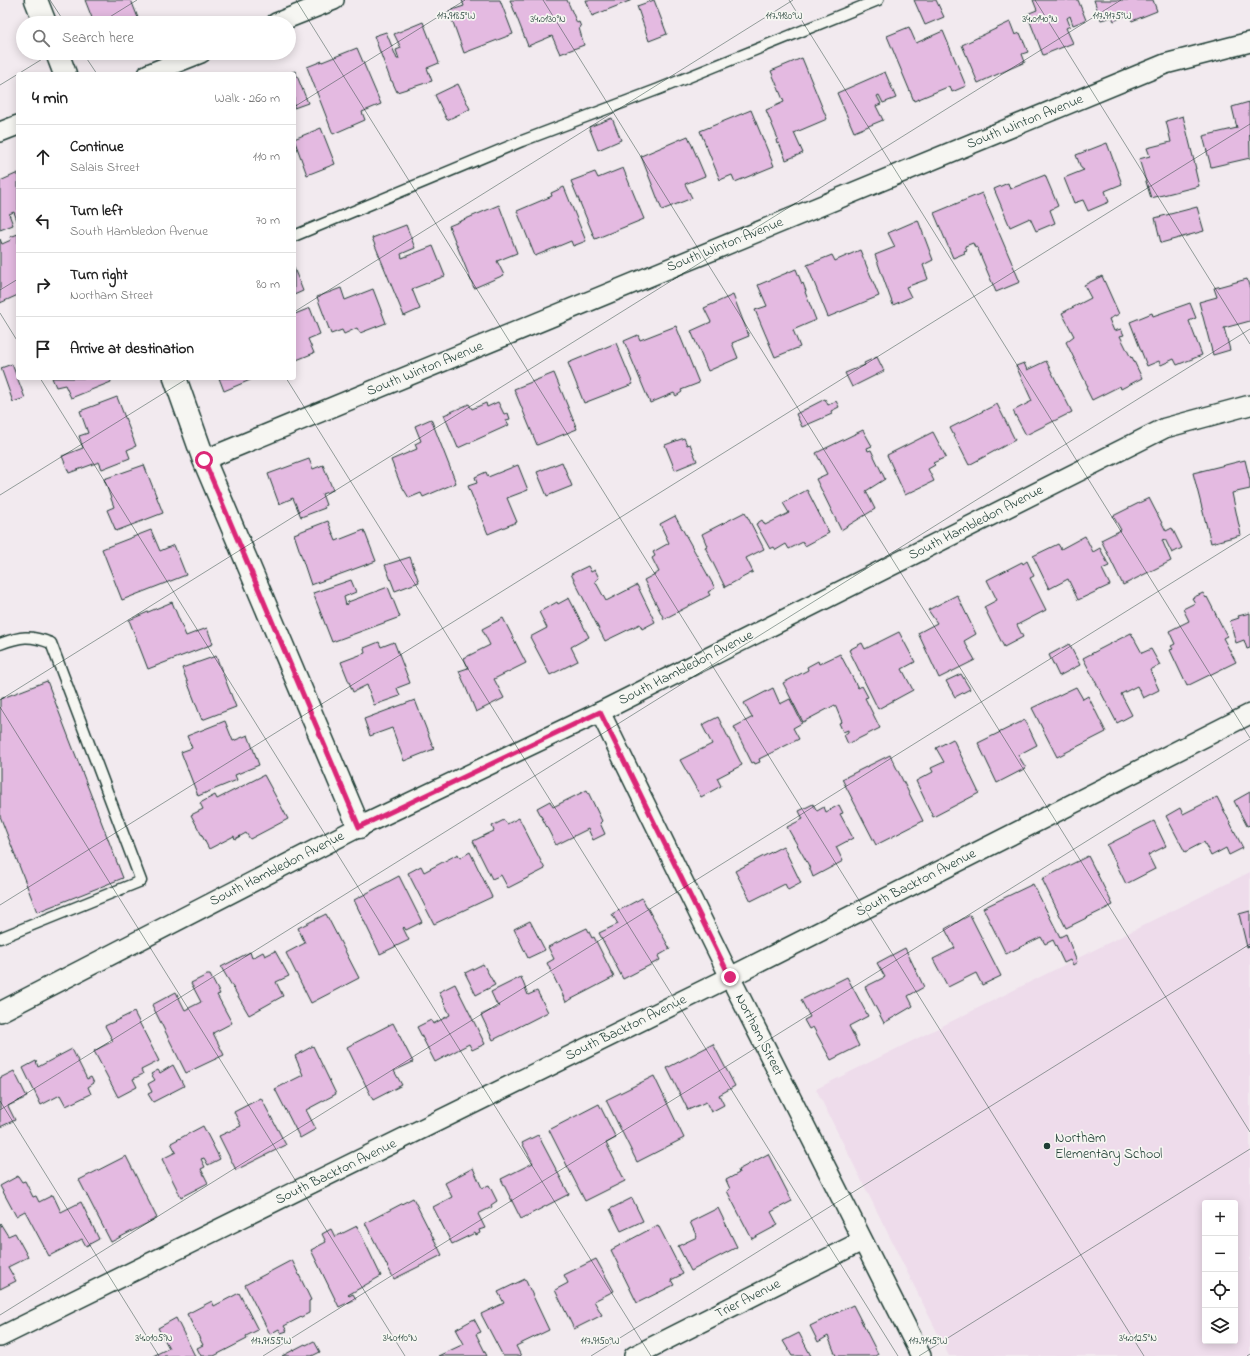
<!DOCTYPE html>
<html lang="en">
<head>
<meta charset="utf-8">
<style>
  body { margin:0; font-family:"Indie Flower",sans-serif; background:#f2f2f2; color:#222 }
  .controls { position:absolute; right:12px; bottom:12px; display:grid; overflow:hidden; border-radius:4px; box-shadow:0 2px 10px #0003 }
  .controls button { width:36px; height:36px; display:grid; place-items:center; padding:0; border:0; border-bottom:1px solid #e0e0e0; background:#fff; color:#222; font:20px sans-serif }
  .stop { position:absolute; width:12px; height:12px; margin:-9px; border:3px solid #db2777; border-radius:50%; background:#fff }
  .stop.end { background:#db2777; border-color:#fff; box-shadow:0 1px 4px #0008 }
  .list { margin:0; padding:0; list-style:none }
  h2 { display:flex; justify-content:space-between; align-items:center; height:52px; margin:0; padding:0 16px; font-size:17px }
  h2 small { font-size:13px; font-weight:400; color:#767676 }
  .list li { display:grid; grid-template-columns:26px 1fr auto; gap:12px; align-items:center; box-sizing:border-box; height:64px; padding:0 16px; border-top:1px solid #e0e0e0 }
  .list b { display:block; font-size:15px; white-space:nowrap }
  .list p { margin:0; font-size:13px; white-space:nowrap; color:#767676 }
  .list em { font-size:13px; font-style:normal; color:#767676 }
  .icon { flex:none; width:22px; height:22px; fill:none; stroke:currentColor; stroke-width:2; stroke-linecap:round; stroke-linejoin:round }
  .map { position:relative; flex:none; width:1250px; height:1356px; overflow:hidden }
  .search { position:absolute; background:#fff; box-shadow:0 2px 10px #0003; left:16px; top:16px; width:280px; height:44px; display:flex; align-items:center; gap:10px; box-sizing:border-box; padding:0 14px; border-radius:22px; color:#767676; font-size:15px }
  .panel { position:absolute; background:#fff; box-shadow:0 2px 10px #0003; left:16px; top:72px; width:280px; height:308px; border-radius:4px }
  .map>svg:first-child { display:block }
  .built { fill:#eedceb; fill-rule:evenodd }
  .building { fill:#e4bae1; stroke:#1f3d34 }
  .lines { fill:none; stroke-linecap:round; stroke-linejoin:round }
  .service-casing { stroke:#1f3d34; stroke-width:13 }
  .minor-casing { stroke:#1f3d34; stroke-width:22 }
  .tertiary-casing { stroke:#1f3d34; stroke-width:25 }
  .service { stroke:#f6f6f2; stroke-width:10 }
  .minor { stroke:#f6f6f2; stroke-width:19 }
  .tertiary { stroke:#f6f6f2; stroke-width:22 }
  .route { stroke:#db2777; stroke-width:5 }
  .ticks { fill:none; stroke:#1f3d34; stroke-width:1; stroke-opacity:0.45 }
  .poi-dot { fill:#1f3d34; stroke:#f6f6f2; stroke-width:1.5 }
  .labels { text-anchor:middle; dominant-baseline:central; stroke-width:3.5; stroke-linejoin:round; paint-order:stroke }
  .street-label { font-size:14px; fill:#1f3d34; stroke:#f6f6f2 }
  .poi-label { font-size:14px; fill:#1f3d34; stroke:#f6f6f2; text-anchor:start }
  .ticks-label { font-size:10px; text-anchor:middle; fill:#1f3d34; stroke:#f6f6f2; stroke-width:3.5; stroke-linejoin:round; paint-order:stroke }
</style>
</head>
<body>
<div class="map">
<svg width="1250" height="1356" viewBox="0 0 1250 1356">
  <rect width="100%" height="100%" fill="#f2eaef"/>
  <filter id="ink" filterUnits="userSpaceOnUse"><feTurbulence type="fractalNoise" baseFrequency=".025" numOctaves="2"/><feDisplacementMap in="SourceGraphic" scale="8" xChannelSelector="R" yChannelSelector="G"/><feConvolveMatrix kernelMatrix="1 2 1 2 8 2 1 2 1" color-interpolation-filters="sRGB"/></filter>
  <g filter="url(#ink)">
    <path class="built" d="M1250 872V1356H949L816 1089ZM1205 1203H1235V1341H1205Z"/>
    <g class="building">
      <path d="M85 0H131L140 23H94Z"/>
      <path d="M462 0H500L513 34 464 53 449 11 464 6Z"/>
      <path d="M510 0H567L577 23 579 22 581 27 579 28 584 45 560 54 552 36 528 46Z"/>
      <path d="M586 0H632L592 16Z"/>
      <path d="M654 0 667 34 649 41 637 6Z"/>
      <path d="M914 0H936L944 17 925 25Z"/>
      <path d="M1033 0H1078L1086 20 1073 25 1070 16 1067 18 1070 26 1066 28 1073 43 1043 55 1027 14 1037 10Z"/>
      <path d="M1094 0H1153L1157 11 1132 21 1129 14 1114 21 1112 17 1101 20Z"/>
      <path d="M423 22 439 63 427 68 432 81 397 92 392 81H391L374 36 386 32 397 59H399L396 50 401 48 394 34Z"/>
      <path d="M1010 22 1015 35 1020 33 1028 52 1022 54 1025 62 978 83 962 45Z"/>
      <path d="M909 27 916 43 943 31 966 86 952 92 950 86 914 101 887 36Z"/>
      <path d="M357 48 381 104 362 112 365 120 333 134 307 67 322 61V62Z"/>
      <path d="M802 58 827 119 794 133 803 153 786 160 779 143 777 144 776 140 778 139 766 110 784 102 771 71Z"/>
      <path d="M295 71 308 103 294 108V74H287Z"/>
      <path d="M885 72 896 98 883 103 879 95 877 96 881 104 876 106 883 120 854 132 837 93Z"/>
      <path d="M458 84 470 109 447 120 435 95Z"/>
      <path d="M1249 102 1250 158 1211 167 1203 136 1237 128 1232 107Z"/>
      <path d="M751 110 774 166 735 182 732 175 720 180 700 131Z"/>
      <path d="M1183 116 1196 169H1195L1199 186 1151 198 1139 159 1150 156 1147 148 1171 142 1166 121Z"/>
      <path d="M612 118 621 140 598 150 589 127Z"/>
      <path d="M321 128 335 164 307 175 294 139Z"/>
      <path d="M688 136 705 176 685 184 692 198 662 210 641 156Z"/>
      <path d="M1107 143 1122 184 1105 191 1109 202 1088 211 1083 200 1074 203 1064 178 1084 170 1081 168 1076 155Z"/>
      <path d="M623 168 644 219 595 239 571 181 595 172 598 178Z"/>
      <path d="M18 173V223L14 212 9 214 13 225 0 230V181Z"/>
      <path d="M1045 175 1058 206 1050 210 1055 223 1036 231 1030 218 1010 227 994 189 1008 183 1010 189Z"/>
      <path d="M564 187 586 241 573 246 571 241 535 256 517 211 552 196 551 193Z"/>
      <path d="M982 193 1020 282 996 292 977 247 975 248 973 243 965 246 967 250 964 251 965 253 953 258 934 213Z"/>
      <path d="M499 205 517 253 497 261 504 275 474 288 449 226Z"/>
      <path d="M1197 207 1204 231 1161 243 1155 218Z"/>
      <path d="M918 220 933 260 923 265 928 279 906 287 911 297 893 305 875 255 895 247 888 233Z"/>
      <path d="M406 225 415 248 401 254 402 258 433 246 445 276 412 289 420 309 404 316 372 238Z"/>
      <path d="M18 234V295L0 303V239L2 244 11 240 10 237Z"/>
      <path d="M860 250 879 296 828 317 807 265 832 255 835 261 837 260Z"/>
      <path d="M294 268 303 291 294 295Z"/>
      <path d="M796 269 802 284 803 283 806 291 805 292 816 320 793 330 800 347 775 357 755 310 767 306 758 285Z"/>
      <path d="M1102 276 1119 314 1109 319 1114 331 1121 329 1124 335 1120 336 1131 358 1132 357 1142 378 1121 389 1120 386 1092 400 1086 388 1088 387 1066 342 1074 336 1062 313 1091 298 1084 285Z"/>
      <path d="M1247 279 1250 289V321L1224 328 1230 350 1213 355 1199 302 1217 297 1214 288Z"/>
      <path d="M341 288 345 300 373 289 386 323 360 333 357 328 344 334 342 330 331 334 317 297Z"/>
      <path d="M733 295 749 336 732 343 738 358 708 371 691 331 711 322 704 308Z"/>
      <path d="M1190 303 1196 318 1189 321 1202 355 1177 365 1174 359 1161 365 1159 361 1147 366 1130 322 1152 313 1153 316Z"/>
      <path d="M310 308 320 334 308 339 314 353 294 361V312L295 314Z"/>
      <path d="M676 326 699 383 681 390 682 392 676 396 674 393 650 403 624 341 638 335 640 340Z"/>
      <path d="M616 343 633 384 584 403 568 363Z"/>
      <path d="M877 357 884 371 852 387 845 373 865 365 864 363Z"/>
      <path d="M1046 361 1072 412 1026 435 1013 411 1032 401 1016 366 1024 363 1027 370Z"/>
      <path d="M12 364 25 398 13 402 1 368Z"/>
      <path d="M554 373 577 429 537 445 514 389Z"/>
      <path d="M52 378H110L111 382 71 398 65 385 56 387Z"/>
      <path d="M219 378H255L224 391Z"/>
      <path d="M117 397 136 446 127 450 130 458 102 469 99 462 69 473 62 456 83 448 79 436 88 433 80 411Z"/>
      <path d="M825 399 828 405 836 401 839 407 831 411 832 414 802 427 796 414Z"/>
      <path d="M498 402 504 414 508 413 510 419 506 420 509 425 458 448 444 415 469 404 472 409 486 403 487 407Z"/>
      <path d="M997 404 1015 440 969 465 950 428Z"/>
      <path d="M431 419 456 483 423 497 421 493 409 498 400 483 391 460 417 449 415 444 421 441 415 426Z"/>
      <path d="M863 430 872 446 867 448 868 451 871 450 885 479 866 491 875 509 841 530 816 479 827 474 816 453Z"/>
      <path d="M933 432 946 457 933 463 935 465 928 469 934 481 905 495 887 455Z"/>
      <path d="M684 438 687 445 690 444 697 461 675 470 665 445Z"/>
      <path d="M309 459 313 469 323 465 333 490 322 494 326 505 324 506 325 508 301 517 293 498 279 504 268 474Z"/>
      <path d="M1245 460 1250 481V489L1232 493 1241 535 1211 543 1193 473Z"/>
      <path d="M562 462 572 486 547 496 537 472Z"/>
      <path d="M144 465 163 513 116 531 107 510 114 507 104 479Z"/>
      <path d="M518 465 528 490 507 498 517 522 488 534 468 486 477 483 475 477 486 472 488 477Z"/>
      <path d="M807 490 829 533 805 546 803 542 789 549 786 544 776 550 774 547 770 549 756 524 762 520 765 525 789 513 783 503Z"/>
      <path d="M1149 498 1166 531 1172 528 1182 548 1172 553 1165 539 1162 540 1171 561 1123 585 1101 540 1121 530 1113 516Z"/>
      <path d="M745 512 764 549 746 558 753 572 725 587 705 547 707 546 702 534Z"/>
      <path d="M675 516 715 588 708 592 710 595 664 619 644 580 659 572 652 558 655 556 653 552 669 543 660 524Z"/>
      <path d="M328 521 336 541 364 530 376 561 311 585 294 534Z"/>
      <path d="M151 530 160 551 174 545 186 575 122 600 102 549Z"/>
      <path d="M1085 536 1093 552 1100 548 1109 566 1102 569 1110 585 1078 600 1068 579 1049 589 1033 556 1058 544 1061 549Z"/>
      <path d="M410 557 419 582 395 591 385 565Z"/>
      <path d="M1027 561 1034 576 1030 578 1046 610 1017 625 1023 637 1004 647 984 607 997 600 987 580 1022 562 1023 564Z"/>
      <path d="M588 566 591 572 595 570 599 578 595 581 606 601 637 585 655 622 642 629 640 624 605 641 571 574Z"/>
      <path d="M351 580 356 592 344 597 346 605 348 602 388 587 400 617 332 642 313 593Z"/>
      <path d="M1203 593 1206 598 1207 597 1227 636 1223 638 1236 662 1187 686 1170 650 1173 649 1171 646 1175 644 1169 631 1189 621 1183 609 1195 603 1192 598Z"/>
      <path d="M957 595 976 634 964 641 975 660 939 678 918 633 937 623 928 610Z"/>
      <path d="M569 598 589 637 571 647 578 661 550 675 530 637 547 628 539 612 557 602 558 604Z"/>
      <path d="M172 602 186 636 207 628 213 644 148 669 129 620Z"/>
      <path d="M1250 613V648L1247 649 1244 640 1236 643 1230 621 1239 618 1238 616Z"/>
      <path d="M503 618 526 663 494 679 504 698 476 712 459 671 468 668 464 658 490 645 482 629Z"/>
      <path d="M899 632 915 662 902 669 913 690 878 709 849 650 862 643 865 649Z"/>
      <path d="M1131 633 1142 653 1151 649 1160 665 1150 670 1159 690 1143 698 1137 686 1121 694 1132 715 1117 723 1083 658Z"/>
      <path d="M379 642 381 647 394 642 410 683 397 688 400 696 374 705 367 685 353 692 341 662 365 653 364 648Z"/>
      <path d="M1069 644 1080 665 1059 676 1049 655Z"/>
      <path d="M840 654 858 688 862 686 868 697 865 698 880 728 848 744 844 735 848 732V730L843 732 839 723 842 722 835 705 803 722 783 683 808 670 807 667 818 661 819 664Z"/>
      <path d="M216 656 236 707 202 720 182 668Z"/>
      <path d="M961 674 970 689 955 697 946 681Z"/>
      <path d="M47 681 123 878 37 912 0 816V699Z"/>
      <path d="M1076 687 1083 699 1088 696 1106 732 1057 757 1032 708Z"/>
      <path d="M773 688 780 704 790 699 802 723 793 728 799 739 759 759 760 762 755 764 754 762 752 763 734 727 753 717 751 716 744 703Z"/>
      <path d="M415 700 434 749 404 761 392 728 370 736 364 719Z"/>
      <path d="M718 717 742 765 717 778 721 786 701 797 680 760 712 744 702 725Z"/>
      <path d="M1025 720 1037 745 1018 755 1026 768 997 783 978 743Z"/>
      <path d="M225 721 233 741 248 735 259 765 235 775 237 780 198 796 181 752 192 748 187 736Z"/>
      <path d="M953 739 979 793 933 817 916 781 933 772 931 768 944 762 936 748Z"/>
      <path d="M890 755 923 821 876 845 842 779Z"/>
      <path d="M264 775 288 819 250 839 246 833 235 839 234 836 209 849 191 815 203 809 200 803 215 795 217 799Z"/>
      <path d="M587 790 602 821 600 823 605 834 593 840 588 829 556 845 537 808 550 801 553 807Z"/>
      <path d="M1250 792V825L1247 826 1234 801Z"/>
      <path d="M1217 797 1243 848 1229 855 1226 848 1211 856 1204 842 1185 852 1166 816 1180 808 1183 814Z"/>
      <path d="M813 804 817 811 824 807 826 812 839 805 843 813 840 814 853 838 836 847 843 861 813 877 808 864 787 827 803 819 799 811Z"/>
      <path d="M519 818 545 869 508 888 501 875 492 879 473 841 494 831 492 826 504 820 507 824Z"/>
      <path d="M1154 821 1166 846 1148 855 1155 869 1126 884 1107 845Z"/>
      <path d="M783 846 801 883 788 890 785 884 751 901 735 871Z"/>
      <path d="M470 852 492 897 434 924 408 873 421 866 424 872 458 854 460 858Z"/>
      <path d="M1088 856 1113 905 1066 928 1042 879Z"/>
      <path d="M399 876 422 922 406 930 404 927 403 928 409 940 380 954 354 900Z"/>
      <path d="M1033 884 1060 937 1066 934 1077 962 1073 965 1070 960 1064 963 1053 940 1045 944 1041 937 1006 954 983 908Z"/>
      <path d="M642 898 670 949 658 956 660 960 623 979 599 933 618 924 612 914Z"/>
      <path d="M1250 911V946L1247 947 1239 914Z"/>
      <path d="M326 914 359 978 311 1003 286 953 305 943 298 928Z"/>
      <path d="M970 915 1001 976 982 985 976 973 948 987 933 959 955 948 945 929Z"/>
      <path d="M530 921 545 950 528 958 514 929Z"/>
      <path d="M587 928 592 938 594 937 614 977 566 1002 547 963 554 959 548 947Z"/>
      <path d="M905 948 924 987 908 996 913 1006 884 1023 865 987 885 977 877 963Z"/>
      <path d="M275 951 289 976 276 982 283 996 249 1015 221 967 250 952 252 958 263 952 265 956Z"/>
      <path d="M483 964 495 985 476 995 465 973Z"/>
      <path d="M207 975H210L220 994 217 995 232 1023 213 1033 224 1055 186 1073 152 1005 176 992 185 1010 201 1002 191 983Z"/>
      <path d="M521 977 528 995 537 991 548 1012 493 1040 481 1015 500 1006 497 1005 491 992Z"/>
      <path d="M847 977 868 1016 849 1026 859 1046 831 1060 813 1027 809 1029 804 1020 810 1017 801 1000Z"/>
      <path d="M455 984 485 1044 472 1050 469 1044 435 1062 417 1027 431 1020 433 1024 450 1015 439 992Z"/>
      <path d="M134 1012 159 1061 141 1070 143 1074 133 1079 137 1087 118 1097 94 1051 113 1041 105 1026Z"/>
      <path d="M393 1023 413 1062 394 1071 402 1085 373 1100 347 1047Z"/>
      <path d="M713 1044 735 1086 719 1095 724 1105 711 1112 706 1102 688 1110 667 1068Z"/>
      <path d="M313 1046 336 1094 306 1110 316 1129 300 1138 275 1089 303 1075 295 1056Z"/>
      <path d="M72 1049 87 1079 91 1077 94 1083 88 1087 91 1094 66 1106 60 1095 41 1105 23 1068 36 1061 38 1067Z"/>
      <path d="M173 1065 184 1086 153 1102 148 1094 152 1092 148 1084 155 1080 151 1074 158 1070 160 1073Z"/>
      <path d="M14 1071 27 1097 8 1106 15 1120 0 1127V1078Z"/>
      <path d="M654 1076 684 1138 637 1162 606 1100Z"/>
      <path d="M261 1098 286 1145 236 1170 219 1136 241 1126 234 1112Z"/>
      <path d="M599 1104 616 1138 606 1143 625 1181 585 1201 549 1130Z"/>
      <path d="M203 1126 220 1159 208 1165 204 1158 201 1159 205 1167 201 1169 208 1183 181 1197 162 1159 176 1152 171 1143Z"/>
      <path d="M538 1135 569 1194 521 1219 501 1179 533 1163 522 1143Z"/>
      <path d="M768 1154 792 1201 771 1212 778 1225 752 1239 727 1191 730 1189 726 1180 739 1173 738 1170Z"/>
      <path d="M126 1156 157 1218 111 1242 79 1180Z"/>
      <path d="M473 1168 482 1188 489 1185 497 1201 491 1205 492 1207 478 1214 485 1228 479 1230 480 1233 476 1235 475 1233 452 1244 433 1207 452 1197 445 1183Z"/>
      <path d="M18 1176 22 1182 25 1181 33 1197 36 1196 39 1202 53 1195 61 1212 81 1202 99 1239 86 1246 82 1239 49 1256 25 1211 16 1216 0 1186Z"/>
      <path d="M413 1198 442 1255 394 1279 365 1223Z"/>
      <path d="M632 1198 643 1221 621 1231 610 1209Z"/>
      <path d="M718 1208 737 1247 691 1271 678 1246 697 1237 690 1222Z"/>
      <path d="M0 1223 8 1236 15 1233 28 1257 8 1267 16 1281 0 1289Z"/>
      <path d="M658 1225 683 1274 671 1280 674 1285 637 1303 611 1250Z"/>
      <path d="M357 1226 381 1276 348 1295 349 1296 353 1294 356 1299 339 1307 311 1250 326 1242 322 1234 331 1229 335 1237Z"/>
      <path d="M596 1259 614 1291 594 1301 602 1315 574 1329 555 1290 568 1283 564 1275Z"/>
      <path d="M292 1260 311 1300 309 1301V1313L284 1326 287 1331 281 1333 279 1329 270 1334 245 1285Z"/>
      <path d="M525 1279 549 1330 516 1346 521 1356H503L481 1314 504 1303 498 1292Z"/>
      <path d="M239 1293 258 1330 246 1336 247 1339 214 1356H201L197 1348 203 1345 187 1314 212 1301 214 1306Z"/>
      <path d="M853 1305 878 1354 875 1356H836L828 1336 818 1342 810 1326Z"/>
      <path d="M176 1318 195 1356H153L169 1348 158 1328Z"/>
      <path d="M474 1319 481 1332 476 1334 487 1356H438L464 1344 456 1329Z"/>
      <path d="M799 1333 811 1356H792L783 1341Z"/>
      <path d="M314 1341 320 1352 312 1356H282L305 1344 306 1345Z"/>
    </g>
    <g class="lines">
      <g class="service-casing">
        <g id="service">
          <path d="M294 236 522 141 659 89 878 0"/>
          <path d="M0 644C21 636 30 635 51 643L141 881 0 938"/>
        </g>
      </g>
      <g class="minor-casing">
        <g id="minor">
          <path d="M276 23 334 0"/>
          <path d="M148 74 201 53"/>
          <path d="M0 132 18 125"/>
          <path d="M204 460 1165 64 1250 42"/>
          <path d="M600 712 730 977 921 1356"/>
          <path d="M0 1012 359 827 600 712 1165 428 1250 405"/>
          <path d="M0 1337 730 977 1250 714"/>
          <path d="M634 1356 862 1241"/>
        </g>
      </g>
      <g class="tertiary-casing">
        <g id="tertiary">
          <path d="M36 0 45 23"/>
          <path d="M57 53 65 74"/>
          <path d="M175 378 204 460 359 827"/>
        </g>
      </g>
      <use href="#service" class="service"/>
      <use href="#minor" class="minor"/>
      <use href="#tertiary" class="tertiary"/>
    </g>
  </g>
  <g class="lines" filter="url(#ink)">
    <path class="route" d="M204 460 359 827 600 712 730 977"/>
  </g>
  <path class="ticks" d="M50 0 65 23M296 0 1144 1356M543 0 1250 1132M789 0 1250 738M1035 0 1250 344M100 23 137 0M83 53 97 74M18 74 52 53M0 85 18 74M294 107 465 0M0 290 18 279M294 312 793 0M0 313 18 342M40 378 651 1356M286 378 898 1356M0 495 188 378M0 700 1121 0M0 707 405 1356M0 905 1250 124M0 1101 159 1356M0 1110 1250 329M0 1315 1250 534M263 1356 1250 739M591 1356 1250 944M919 1356 1250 1149M1247 1356 1250 1354"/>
  <circle class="poi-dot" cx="1047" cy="1146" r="4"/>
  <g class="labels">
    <g class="street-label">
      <text transform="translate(1025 122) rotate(-22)">South Winton Avenue</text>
      <text transform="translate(725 245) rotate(-22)">South Winton Avenue</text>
      <text transform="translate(425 369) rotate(-22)">South Winton Avenue</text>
      <text transform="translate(976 523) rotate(-27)">South Hambledon Avenue</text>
      <text transform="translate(686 668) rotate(-27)">South Hambledon Avenue</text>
      <text transform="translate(277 869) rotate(-27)">South Hambledon Avenue</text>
      <text transform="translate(916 883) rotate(-27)">South Backton Avenue</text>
      <text transform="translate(626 1028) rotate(-26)">South Backton Avenue</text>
      <text transform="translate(759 1035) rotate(63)">Northam Street</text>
      <text transform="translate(336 1172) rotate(-26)">South Backton Avenue</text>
      <text transform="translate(748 1299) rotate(-27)">Trier Avenue</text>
    </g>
    <g class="poi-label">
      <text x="1055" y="1138">Northam<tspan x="1055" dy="16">Elementary School</tspan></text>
    </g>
  </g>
  <g class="ticks-label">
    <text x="456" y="19">117.9185°W</text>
    <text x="784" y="19">117.9180°W</text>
    <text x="1112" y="19">117.9175°W</text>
    <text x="548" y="22">34.0130°N</text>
    <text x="1040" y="22">34.0140°N</text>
    <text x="154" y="1341">34.0105°N</text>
    <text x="400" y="1341">34.0110°N</text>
    <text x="1138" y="1341">34.0125°N</text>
    <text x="271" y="1344">117.9155°W</text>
    <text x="600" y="1344">117.9150°W</text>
    <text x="928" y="1344">117.9145°W</text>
  </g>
</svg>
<div class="controls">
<button>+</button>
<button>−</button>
<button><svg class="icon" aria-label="locate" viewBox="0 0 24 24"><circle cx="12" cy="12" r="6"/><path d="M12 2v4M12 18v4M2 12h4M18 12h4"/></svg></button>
<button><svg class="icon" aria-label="layers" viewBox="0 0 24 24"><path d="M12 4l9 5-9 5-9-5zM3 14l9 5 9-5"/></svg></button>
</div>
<div class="stop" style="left:204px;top:460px"></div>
<div class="stop end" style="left:730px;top:977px"></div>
<div class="search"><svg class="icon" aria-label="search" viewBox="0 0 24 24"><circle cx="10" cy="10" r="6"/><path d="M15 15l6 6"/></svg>Search here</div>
<section class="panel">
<h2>4 min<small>Walk · 260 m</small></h2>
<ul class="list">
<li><svg class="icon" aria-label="ahead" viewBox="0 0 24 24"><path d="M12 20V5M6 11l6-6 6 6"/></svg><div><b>Continue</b><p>Salais Street</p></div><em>110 m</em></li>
<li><svg class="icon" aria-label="left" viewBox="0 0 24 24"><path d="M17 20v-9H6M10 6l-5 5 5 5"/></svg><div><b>Turn left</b><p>South Hambledon Avenue</p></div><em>70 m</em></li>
<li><svg class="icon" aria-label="right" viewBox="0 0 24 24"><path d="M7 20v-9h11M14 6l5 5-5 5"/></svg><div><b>Turn right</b><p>Northam Street</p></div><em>80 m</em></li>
<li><svg class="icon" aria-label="arrive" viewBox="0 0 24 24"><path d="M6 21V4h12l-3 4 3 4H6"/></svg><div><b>Arrive at destination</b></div></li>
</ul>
</section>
</div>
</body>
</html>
